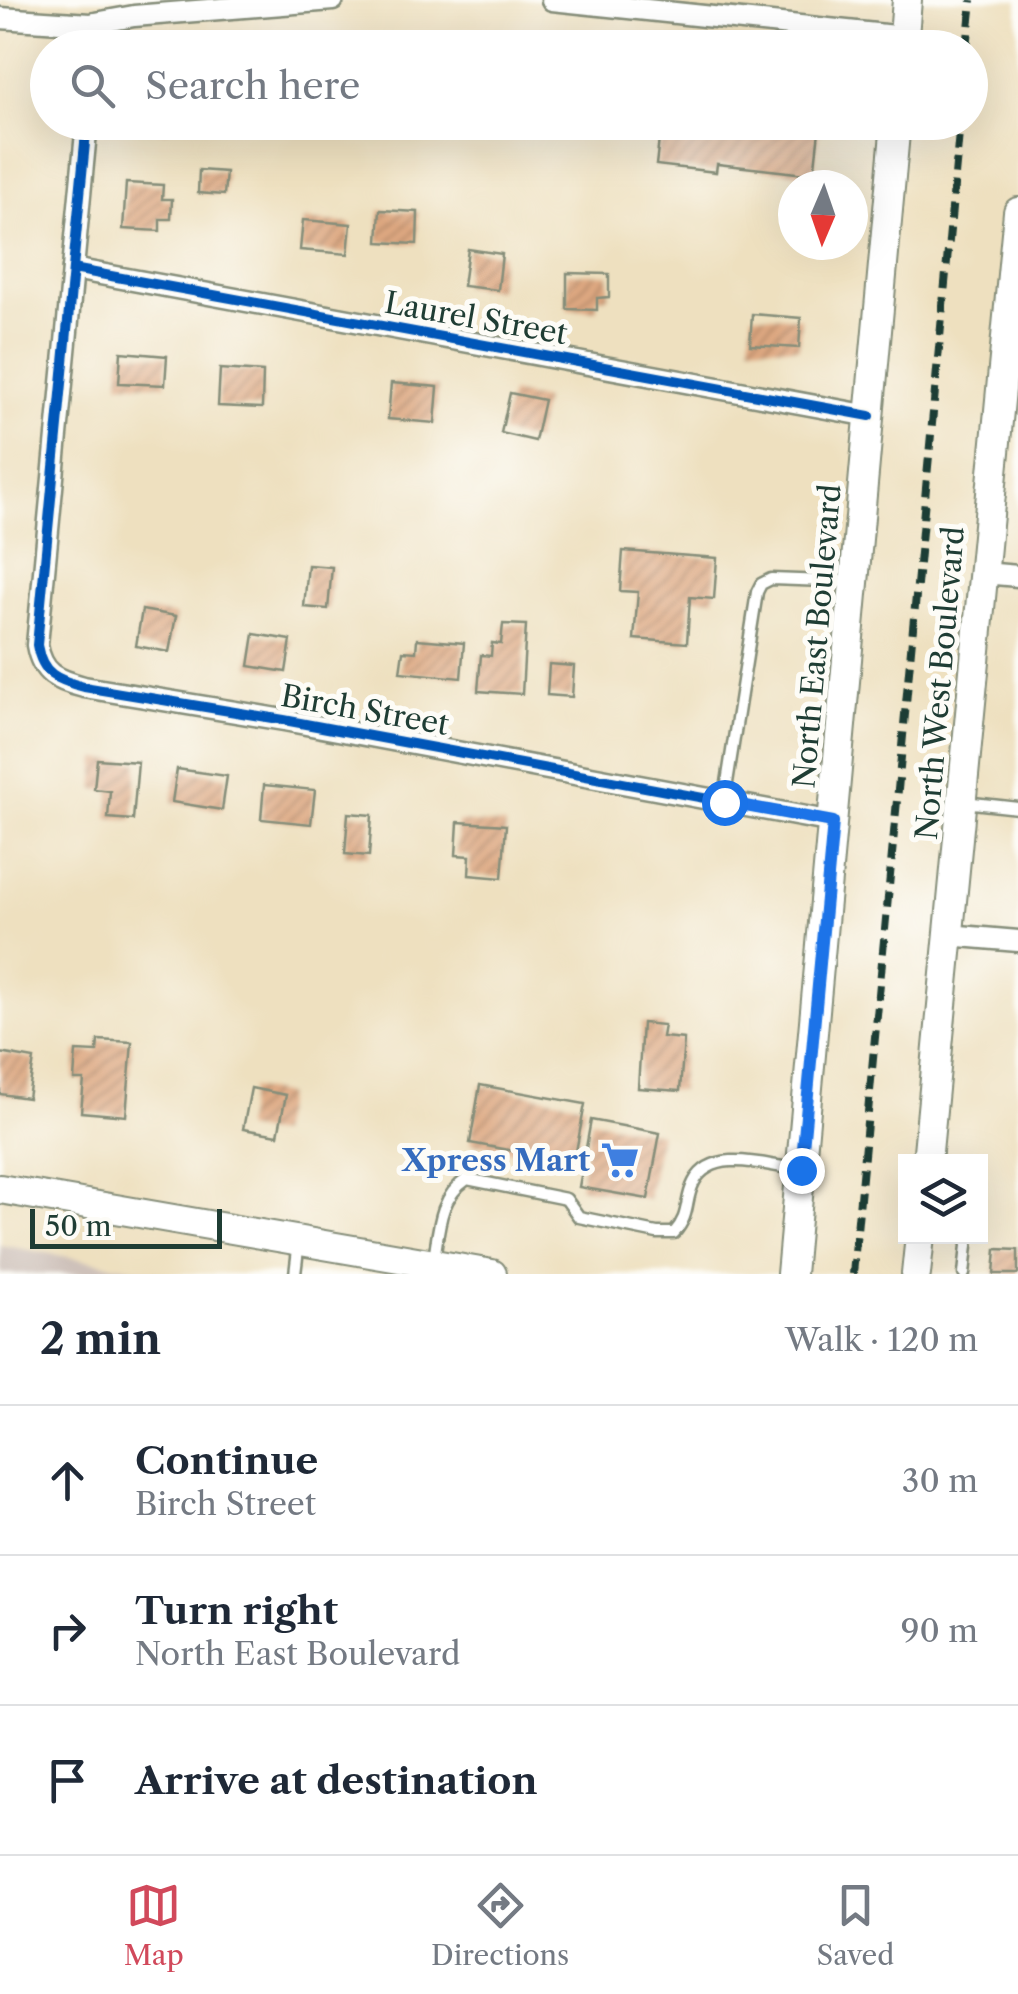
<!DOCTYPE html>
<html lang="en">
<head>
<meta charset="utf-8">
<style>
  body { margin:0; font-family:"Libre Caslon Text",serif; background:#f2f2f3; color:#1f2937 }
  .controls { position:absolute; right:30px; bottom:30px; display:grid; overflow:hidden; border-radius:0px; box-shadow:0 10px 40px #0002 }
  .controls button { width:90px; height:90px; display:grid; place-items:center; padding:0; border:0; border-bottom:2px solid #e0e1e3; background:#fff; color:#1f2937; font:50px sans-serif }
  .compass { position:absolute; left:778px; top:170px; width:90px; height:90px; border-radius:50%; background:#fff; box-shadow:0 10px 40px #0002; rotate:182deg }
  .scale { position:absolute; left:30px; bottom:25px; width:192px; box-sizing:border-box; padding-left:10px; border:5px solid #1f3d34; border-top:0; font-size:28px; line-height:35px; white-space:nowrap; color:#1f3d34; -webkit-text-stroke:8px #fdfcf7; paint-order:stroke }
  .stop { position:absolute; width:30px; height:30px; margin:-22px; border:8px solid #1a73e8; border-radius:50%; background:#fff }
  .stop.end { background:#1a73e8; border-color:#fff; box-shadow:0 2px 10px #0008 }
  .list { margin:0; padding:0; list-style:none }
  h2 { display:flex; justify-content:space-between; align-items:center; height:130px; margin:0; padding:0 40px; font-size:42px }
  h2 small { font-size:32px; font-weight:400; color:#747a83 }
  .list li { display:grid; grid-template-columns:65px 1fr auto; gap:30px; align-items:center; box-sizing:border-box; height:150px; padding:0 40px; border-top:2px solid #e0e1e3 }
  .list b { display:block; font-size:38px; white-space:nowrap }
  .list p { margin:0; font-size:32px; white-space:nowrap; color:#747a83 }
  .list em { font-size:32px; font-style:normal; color:#747a83 }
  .icon { flex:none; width:55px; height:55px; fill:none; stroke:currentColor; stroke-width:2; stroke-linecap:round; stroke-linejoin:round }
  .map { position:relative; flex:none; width:1018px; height:1274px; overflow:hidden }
  .search { position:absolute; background:#fff; box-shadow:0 10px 40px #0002; left:30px; right:30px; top:30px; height:110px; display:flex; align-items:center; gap:25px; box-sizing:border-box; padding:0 35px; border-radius:55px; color:#747a83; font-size:38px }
  .sheet { height:580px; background:#fff }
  nav { display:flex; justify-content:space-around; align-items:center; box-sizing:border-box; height:140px; border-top:2px solid #e0e1e3; background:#fff; font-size:28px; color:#747a83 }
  nav a { display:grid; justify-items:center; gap:5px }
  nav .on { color:#d1495b }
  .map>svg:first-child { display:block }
  .industrial { fill:#cec1ba }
  .building { fill:url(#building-hatch) }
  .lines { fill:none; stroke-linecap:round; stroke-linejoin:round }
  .lane-casing { stroke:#868e7a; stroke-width:15 }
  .street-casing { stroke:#868e7a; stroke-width:25 }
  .secondary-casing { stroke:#868e7a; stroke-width:32 }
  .lane { stroke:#fff; stroke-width:10 }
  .street { stroke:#fff; stroke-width:20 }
  .secondary { stroke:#fff; stroke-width:28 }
  .rail { stroke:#1f3d34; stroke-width:8; stroke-dasharray:15 8; stroke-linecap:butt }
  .cycleway-casing { stroke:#fdfcf7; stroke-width:16 }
  .cycleway { stroke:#0057b8; stroke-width:10 }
  .route { stroke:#1a73e8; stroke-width:12 }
  .labels { text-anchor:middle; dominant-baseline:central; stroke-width:10; stroke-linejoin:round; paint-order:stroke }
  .street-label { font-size:30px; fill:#1f3d34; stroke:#fdfcf7 }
  .shop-label { font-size:30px; font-weight:bold; fill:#366cbe; stroke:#fdfcf7; text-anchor:end }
</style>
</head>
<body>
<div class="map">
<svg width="1018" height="1274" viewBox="0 0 1018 1274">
  <defs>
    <pattern id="building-hatch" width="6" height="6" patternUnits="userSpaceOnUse" patternTransform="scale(2.5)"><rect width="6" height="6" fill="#dda780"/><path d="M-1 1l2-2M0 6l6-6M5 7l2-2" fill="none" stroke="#b3896a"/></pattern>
  </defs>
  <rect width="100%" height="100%" fill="#fdfcf7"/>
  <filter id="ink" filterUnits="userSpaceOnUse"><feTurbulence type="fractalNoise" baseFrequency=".01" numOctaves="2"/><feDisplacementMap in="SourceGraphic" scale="20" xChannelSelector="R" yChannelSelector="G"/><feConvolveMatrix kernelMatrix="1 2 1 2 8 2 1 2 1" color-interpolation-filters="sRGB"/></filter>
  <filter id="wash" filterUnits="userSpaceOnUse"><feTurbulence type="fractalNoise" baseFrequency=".0048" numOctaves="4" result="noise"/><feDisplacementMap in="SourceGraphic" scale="40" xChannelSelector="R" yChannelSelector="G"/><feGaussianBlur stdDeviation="2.25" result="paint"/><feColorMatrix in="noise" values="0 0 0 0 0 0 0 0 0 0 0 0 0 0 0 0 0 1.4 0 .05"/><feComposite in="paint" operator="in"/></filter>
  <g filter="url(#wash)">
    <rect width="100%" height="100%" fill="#eee0bf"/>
    <path class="industrial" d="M0 1245 166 1274H0Z"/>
    <g id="blocks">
      <g class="building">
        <path d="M641 38 708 45V48H640Z"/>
        <path d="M134 122H169L168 131 134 129Z"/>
        <path d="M661 122H820L814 175 717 164 716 172 656 165Z"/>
        <path d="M199 170 226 172 224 195 198 193Z"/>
        <path d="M126 183 163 185 162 199H172L171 219H160V231L123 229Z"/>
        <path d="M380 210 418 212 417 244 378 242Z"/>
        <path d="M303 220 351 224 348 254 300 250Z"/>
        <path d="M468 249 502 254 498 290 463 286Z"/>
        <path d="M567 273 609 274V297L597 298V310L567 309Z"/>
        <path d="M752 314 801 318 799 348 750 345Z"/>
        <path d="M121 352 167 356 165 385 119 383Z"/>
        <path d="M220 369 263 372 262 408 218 406Z"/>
        <path d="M391 383 438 387 435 423 388 419Z"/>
        <path d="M510 393 544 400 535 441 501 433Z"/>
        <path d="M623 551 717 558 714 599 690 597 687 643 634 639 638 592 620 591Z"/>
        <path d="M308 565 332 567 328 609 304 607Z"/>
        <path d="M142 610 176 616 169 652 136 646Z"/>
        <path d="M503 624 526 625 522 694 478 691 481 655 491 656 492 643 501 644Z"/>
        <path d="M254 634 291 640 286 672 249 666Z"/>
        <path d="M417 639 464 643 461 678 400 672 403 651 416 652Z"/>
        <path d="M549 664 574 666 572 697 547 695Z"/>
        <path d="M97 759 138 762 133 820 108 818 110 791 94 789Z"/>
        <path d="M177 769 227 776 222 810 172 802Z"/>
        <path d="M264 785 315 790 311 824 261 819Z"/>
        <path d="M348 813 372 815 369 856 345 854Z"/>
        <path d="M458 822 506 825 502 878 469 875 470 856 456 855Z"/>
        <path d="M642 1023 664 1025 662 1037 684 1039 680 1091 638 1088Z"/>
        <path d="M98 1040 132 1042 126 1116 81 1112 84 1080H74L76 1051 97 1052Z"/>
        <path d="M0 1053 34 1059 28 1098 0 1094Z"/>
        <path d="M480 1085 585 1104 574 1162 470 1143Z"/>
        <path d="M251 1088 286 1095 278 1135 243 1129Z"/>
        <path d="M591 1120 660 1133 648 1199 579 1187Z"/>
        <path d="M996 1249 1018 1250V1274H994Z"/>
      </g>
    </g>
  </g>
  <g filter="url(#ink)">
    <use href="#blocks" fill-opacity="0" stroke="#868e7a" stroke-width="2.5"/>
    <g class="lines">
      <g class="lane-casing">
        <g id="lane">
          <path d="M724 802 757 592 761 584 771 579 853 582"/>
          <path d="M964 802 1018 808"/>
          <path d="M434 1260C439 1228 439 1198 467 1179L566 1199 579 1217 657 1233H674C691 1214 684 1201 694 1182 713 1146 768 1166 800 1170"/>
          <path d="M295 1274 299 1241"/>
          <path d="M964 1274 968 1236"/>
        </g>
      </g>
      <g class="street-casing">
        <g id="street">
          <path d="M552 0 904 37"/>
          <path d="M0 18 90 24 134 16 333 0"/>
          <path d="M94 48 96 23"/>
          <path d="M87 122 37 645C42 674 57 680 84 687L284 720 833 822"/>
          <path d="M73 269 870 416"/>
          <path d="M983 573 1018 576"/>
          <path d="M948 935 1018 941"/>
        </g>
      </g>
      <g class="secondary-casing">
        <g id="secondary">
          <path d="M903 48 907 0"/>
          <path d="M927 1162 1018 212"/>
          <path d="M0 1189 492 1274"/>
          <path d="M791 1274 896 122"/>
          <path d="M916 1274 920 1236"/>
        </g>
      </g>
      <use href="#lane" class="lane"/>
      <use href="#street" class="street"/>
      <use href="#secondary" class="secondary"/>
      <g class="rail">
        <path d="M967 48 972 0"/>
        <path d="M853 1274 960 122"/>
      </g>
      <g class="cycleway-casing">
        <g id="cycleway">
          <path d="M87 122 37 645C42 674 57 680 84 687L284 720 833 822"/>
          <path d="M73 269 870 416"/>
        </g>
      </g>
      <use href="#cycleway" class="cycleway"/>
    </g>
  </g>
  <g class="lines" filter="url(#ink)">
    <path class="route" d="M724 802 833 822 801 1170"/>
  </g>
  <defs>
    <g id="supermarket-bare" transform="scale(3)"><path d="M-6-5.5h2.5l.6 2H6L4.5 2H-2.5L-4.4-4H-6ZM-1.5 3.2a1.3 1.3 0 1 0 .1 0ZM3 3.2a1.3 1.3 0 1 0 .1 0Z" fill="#3f7fe0" stroke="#fdfcf7" stroke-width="2.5" paint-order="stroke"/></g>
  </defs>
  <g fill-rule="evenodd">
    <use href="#supermarket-bare" x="620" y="1160"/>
  </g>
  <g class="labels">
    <g class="street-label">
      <text transform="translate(476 318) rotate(10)">Laurel Street</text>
      <text transform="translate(817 636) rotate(-85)">North East Boulevard</text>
      <text transform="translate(940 683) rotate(-85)">North West Boulevard</text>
      <text transform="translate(365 710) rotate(10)">Birch Street</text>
    </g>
    <g class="shop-label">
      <text x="590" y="1160">Xpress Mart</text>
    </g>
  </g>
</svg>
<div class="controls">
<button><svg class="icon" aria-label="layers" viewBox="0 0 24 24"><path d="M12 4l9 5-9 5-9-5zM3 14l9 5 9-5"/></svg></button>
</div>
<svg class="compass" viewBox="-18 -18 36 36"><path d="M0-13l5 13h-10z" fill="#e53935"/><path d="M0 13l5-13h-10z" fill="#747a83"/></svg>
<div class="scale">50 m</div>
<div class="stop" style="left:724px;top:802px"></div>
<div class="stop end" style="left:801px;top:1170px"></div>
<div class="search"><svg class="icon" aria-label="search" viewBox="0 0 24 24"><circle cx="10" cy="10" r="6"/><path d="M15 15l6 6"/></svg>Search here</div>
</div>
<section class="sheet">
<h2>2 min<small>Walk · 120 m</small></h2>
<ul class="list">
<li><svg class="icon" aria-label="ahead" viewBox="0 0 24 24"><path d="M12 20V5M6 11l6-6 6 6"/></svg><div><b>Continue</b><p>Birch Street</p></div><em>30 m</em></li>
<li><svg class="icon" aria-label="right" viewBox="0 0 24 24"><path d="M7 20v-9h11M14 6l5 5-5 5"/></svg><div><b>Turn right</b><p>North East Boulevard</p></div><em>90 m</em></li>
<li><svg class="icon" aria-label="arrive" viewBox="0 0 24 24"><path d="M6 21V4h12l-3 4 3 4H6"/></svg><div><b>Arrive at destination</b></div></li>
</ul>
</section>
<nav>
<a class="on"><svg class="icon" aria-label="map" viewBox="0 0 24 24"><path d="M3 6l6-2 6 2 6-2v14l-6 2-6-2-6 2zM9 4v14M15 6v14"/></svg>Map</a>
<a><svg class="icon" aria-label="directions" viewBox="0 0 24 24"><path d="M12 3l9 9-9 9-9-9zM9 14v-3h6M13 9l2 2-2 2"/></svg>Directions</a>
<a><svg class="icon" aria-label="saved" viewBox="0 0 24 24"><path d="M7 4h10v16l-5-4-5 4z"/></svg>Saved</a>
</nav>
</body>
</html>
